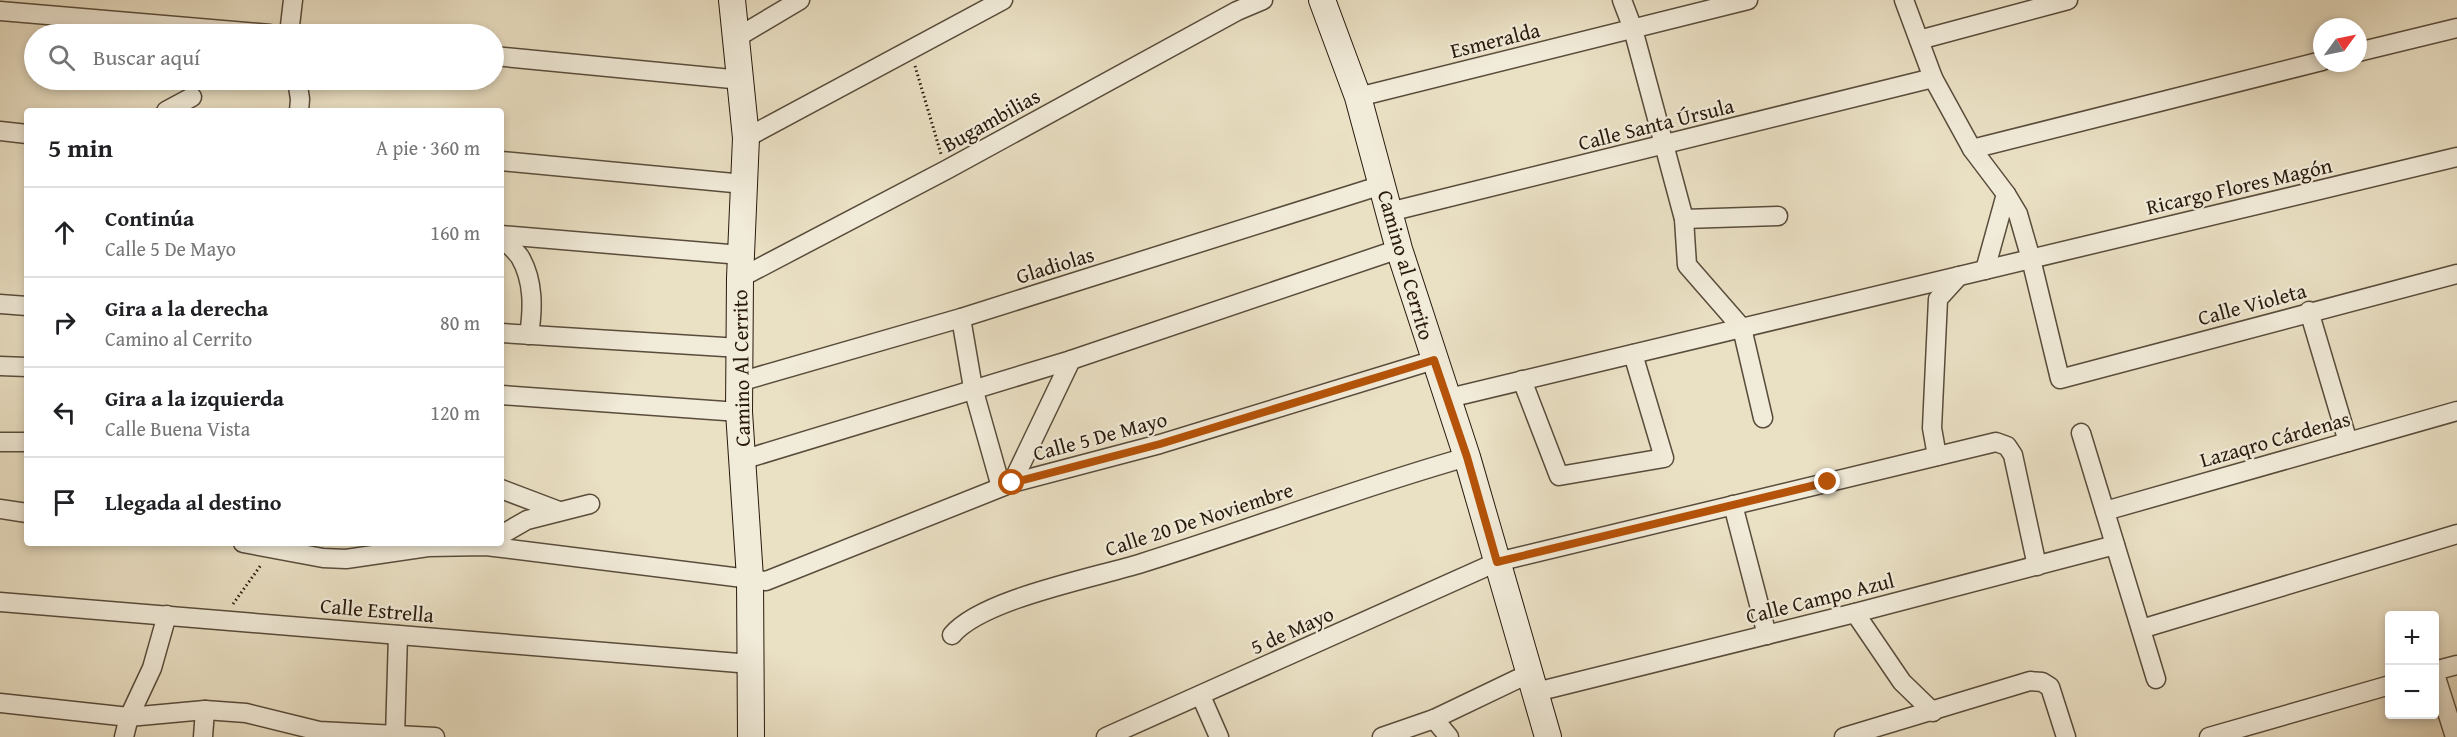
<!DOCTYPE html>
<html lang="es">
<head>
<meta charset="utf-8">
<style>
  body { margin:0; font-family:"Gentium Book Plus",serif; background:#f6f6f6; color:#202124 }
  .controls { position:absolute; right:18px; bottom:18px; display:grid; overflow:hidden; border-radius:6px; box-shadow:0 3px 9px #0003 }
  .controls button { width:54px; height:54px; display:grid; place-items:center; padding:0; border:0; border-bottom:2px solid #e0e0e0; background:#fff; color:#202124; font:30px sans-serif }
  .compass { position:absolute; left:2313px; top:18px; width:54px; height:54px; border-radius:50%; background:#fff; box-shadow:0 3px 9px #0003; rotate:57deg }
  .stop { position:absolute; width:18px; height:18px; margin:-14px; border:4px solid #b45309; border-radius:50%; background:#fff }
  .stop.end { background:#b45309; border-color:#fff; box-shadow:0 2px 6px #0008 }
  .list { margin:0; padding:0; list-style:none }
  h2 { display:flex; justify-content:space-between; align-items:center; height:78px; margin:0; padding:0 24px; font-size:26px }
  h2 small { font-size:20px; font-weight:400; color:#757577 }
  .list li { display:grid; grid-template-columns:39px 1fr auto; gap:18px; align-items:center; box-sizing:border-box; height:90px; padding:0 24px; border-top:2px solid #e0e0e0 }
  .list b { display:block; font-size:22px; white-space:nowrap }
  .list p { margin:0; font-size:20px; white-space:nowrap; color:#757577 }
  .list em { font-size:20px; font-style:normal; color:#757577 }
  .icon { flex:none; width:33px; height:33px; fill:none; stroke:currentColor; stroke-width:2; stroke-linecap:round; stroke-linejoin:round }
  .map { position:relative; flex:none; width:2457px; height:737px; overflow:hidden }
  .search { position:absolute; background:#fff; box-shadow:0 3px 9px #0003; left:24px; top:24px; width:480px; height:66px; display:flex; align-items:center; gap:15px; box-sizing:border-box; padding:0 21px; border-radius:33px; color:#757577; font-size:22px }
  .panel { position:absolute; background:#fff; box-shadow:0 3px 9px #0003; left:24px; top:108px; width:480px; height:438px; border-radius:6px }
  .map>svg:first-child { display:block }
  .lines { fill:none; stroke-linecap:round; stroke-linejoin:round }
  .street-casing { stroke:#594c3b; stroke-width:21 }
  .secondary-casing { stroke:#291a0d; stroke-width:28 }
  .path { stroke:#291a0d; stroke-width:3; stroke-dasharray:1.5 3; stroke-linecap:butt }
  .street { stroke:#f1ebd9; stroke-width:18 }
  .secondary { stroke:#f1ebd9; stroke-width:26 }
  .route { stroke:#b45309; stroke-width:8 }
  .labels { text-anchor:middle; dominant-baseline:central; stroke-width:4.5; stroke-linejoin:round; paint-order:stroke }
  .street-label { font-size:21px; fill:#291a0d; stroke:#f1ebd9 }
</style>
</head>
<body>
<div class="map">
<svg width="2457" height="737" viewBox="0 0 2457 737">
  <rect width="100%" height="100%" fill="#eae0c4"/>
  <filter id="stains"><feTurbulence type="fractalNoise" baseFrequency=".00333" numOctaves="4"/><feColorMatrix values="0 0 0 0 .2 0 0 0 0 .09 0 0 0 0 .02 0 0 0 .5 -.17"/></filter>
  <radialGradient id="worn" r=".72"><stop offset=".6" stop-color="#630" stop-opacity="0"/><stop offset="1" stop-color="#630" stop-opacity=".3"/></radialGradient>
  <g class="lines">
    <g class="street-casing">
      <g id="street">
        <path d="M1622 0 1633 29 1684 219 1687 265 1742 328 1763 418"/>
        <path d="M1904 0 1933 78 1972 149 2006 194 2018 214 2031 259 2060 379 2457 274"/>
        <path d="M0 11 270 34"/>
        <path d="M289 34 293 0"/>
        <path d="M736 38 800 0"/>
        <path d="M1919 40 2068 0"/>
        <path d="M2358 52 2457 28"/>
        <path d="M494 56 742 80"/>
        <path d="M297 80 300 99 299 111"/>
        <path d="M1358 97 1748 0"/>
        <path d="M166 111 192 97"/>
        <path d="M0 131 27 134"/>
        <path d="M746 138 1003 0"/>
        <path d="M1972 149 2322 61"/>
        <path d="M501 161 744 184"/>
        <path d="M1389 212 1933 78"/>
        <path d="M1684 219 1778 216"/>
        <path d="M501 235 741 255"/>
        <path d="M501 236C507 243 515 250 520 257 534 281 533 309 529 335"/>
        <path d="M1985 270 2006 194"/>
        <path d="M740 278 946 170 1237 11 1263 0"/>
        <path d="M0 304 27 306"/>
        <path d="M2309 311 2348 442"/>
        <path d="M961 318 973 388 1001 487"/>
        <path d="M501 333 740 348"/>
        <path d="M0 366 27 367"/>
        <path d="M1522 380 1559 476 1664 458 1633 354"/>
        <path d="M739 382 961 318 1382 185"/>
        <path d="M501 395 739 412"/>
        <path d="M1449 398 2457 157"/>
        <path d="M2081 433 2156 679"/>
        <path d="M0 442H27"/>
        <path d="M1937 456 1932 428 1938 299 1959 276"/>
        <path d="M742 460 1071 360 1399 249"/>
        <path d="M1012 483 1071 360"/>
        <path d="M501 489 559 511"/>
        <path d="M1733 505 1767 635"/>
        <path d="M0 509 27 513"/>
        <path d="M2105 511 2457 411"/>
        <path d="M501 535 527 520 590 504"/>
        <path d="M243 543 323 558 346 559 428 547 486 546 766 581 1012 483 1160 444 1434 360"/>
        <path d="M0 602 751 664"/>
        <path d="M1855 613 1902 682 1933 712"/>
        <path d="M2141 629 2457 534"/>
        <path d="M952 635C982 599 1094 578 1142 563 1251 529 1357 488 1467 457"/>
        <path d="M1536 692 1855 613 2115 545"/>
        <path d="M1201 696 1219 737"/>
        <path d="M0 703 129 717 205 710 246 713 319 731 435 737"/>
        <path d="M1434 719 1449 737"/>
        <path d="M124 737 129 717 152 668 167 615"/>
        <path d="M203 737 205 710"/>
        <path d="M395 737 398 635"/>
        <path d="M1106 737 1497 562 1996 442 2007 446 2013 455 2037 566"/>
        <path d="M1382 737 1434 719 1530 673"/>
        <path d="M1844 737 2030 681 2042 682 2050 687 2066 737"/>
        <path d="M2209 737 2390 685"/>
        <path d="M2455 737 2434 671 2457 665"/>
      </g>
    </g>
    <g class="secondary-casing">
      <g id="secondary">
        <path d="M732 0 746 138 740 278 739 412 750 578 751 737"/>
        <path d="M1322 0 1358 97 1399 249 1467 457 1548 737"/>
      </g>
    </g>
    <g class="path">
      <path d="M915 66 941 154"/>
      <path d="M233 604 261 565"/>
    </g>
    <use href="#street" class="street"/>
    <use href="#secondary" class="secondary"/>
  </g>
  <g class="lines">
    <path class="route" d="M1012 483 1160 444 1434 360 1467 457 1497 562 1828 482"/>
  </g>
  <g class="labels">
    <g class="street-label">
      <text transform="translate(1495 40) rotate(-14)">Esmeralda</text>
      <text transform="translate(991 120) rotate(-29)">Bugambilias</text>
      <text transform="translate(1656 124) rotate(-14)">Calle Santa Úrsula</text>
      <text transform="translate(2239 186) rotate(-13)">Ricargo Flores Magón</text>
      <text transform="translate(1055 265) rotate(-17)">Gladiolas</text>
      <text transform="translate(1406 265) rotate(74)">Camino al Cerrito</text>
      <text transform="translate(2252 304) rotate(-15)">Calle Violeta</text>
      <text transform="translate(741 368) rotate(-91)">Camino Al Cerrito</text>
      <text transform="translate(1100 436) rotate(-15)">Calle 5 De Mayo</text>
      <text transform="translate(2275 439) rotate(-16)">Lazaqro Cárdenas</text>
      <text transform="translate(1199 519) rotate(-18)">Calle 20 De Noviembre</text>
      <text transform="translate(1820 598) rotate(-14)">Calle Campo Azul</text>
      <text transform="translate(377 610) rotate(5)">Calle Estrella</text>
      <text transform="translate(1292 630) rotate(-24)">5 de Mayo</text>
    </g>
  </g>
  <rect width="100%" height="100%" filter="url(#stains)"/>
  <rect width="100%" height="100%" fill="url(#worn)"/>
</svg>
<div class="controls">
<button>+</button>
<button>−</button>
</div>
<svg class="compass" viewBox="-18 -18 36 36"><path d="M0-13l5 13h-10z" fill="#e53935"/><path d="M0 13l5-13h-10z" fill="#757577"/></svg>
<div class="stop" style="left:1012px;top:483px"></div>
<div class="stop end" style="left:1828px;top:482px"></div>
<div class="search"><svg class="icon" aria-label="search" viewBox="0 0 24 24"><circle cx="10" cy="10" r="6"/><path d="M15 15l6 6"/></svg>Buscar aquí</div>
<section class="panel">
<h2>5 min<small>A pie · 360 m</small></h2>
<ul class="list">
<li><svg class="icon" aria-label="ahead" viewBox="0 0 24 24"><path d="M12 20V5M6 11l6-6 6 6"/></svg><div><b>Continúa</b><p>Calle 5 De Mayo</p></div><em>160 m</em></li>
<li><svg class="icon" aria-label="right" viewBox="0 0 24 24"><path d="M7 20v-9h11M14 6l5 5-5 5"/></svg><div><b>Gira a la derecha</b><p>Camino al Cerrito</p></div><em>80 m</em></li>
<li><svg class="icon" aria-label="left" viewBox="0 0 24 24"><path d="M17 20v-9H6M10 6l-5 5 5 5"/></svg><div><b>Gira a la izquierda</b><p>Calle Buena Vista</p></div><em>120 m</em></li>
<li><svg class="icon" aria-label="arrive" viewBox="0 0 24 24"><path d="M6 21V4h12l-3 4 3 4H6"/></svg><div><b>Llegada al destino</b></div></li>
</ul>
</section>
</div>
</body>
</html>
